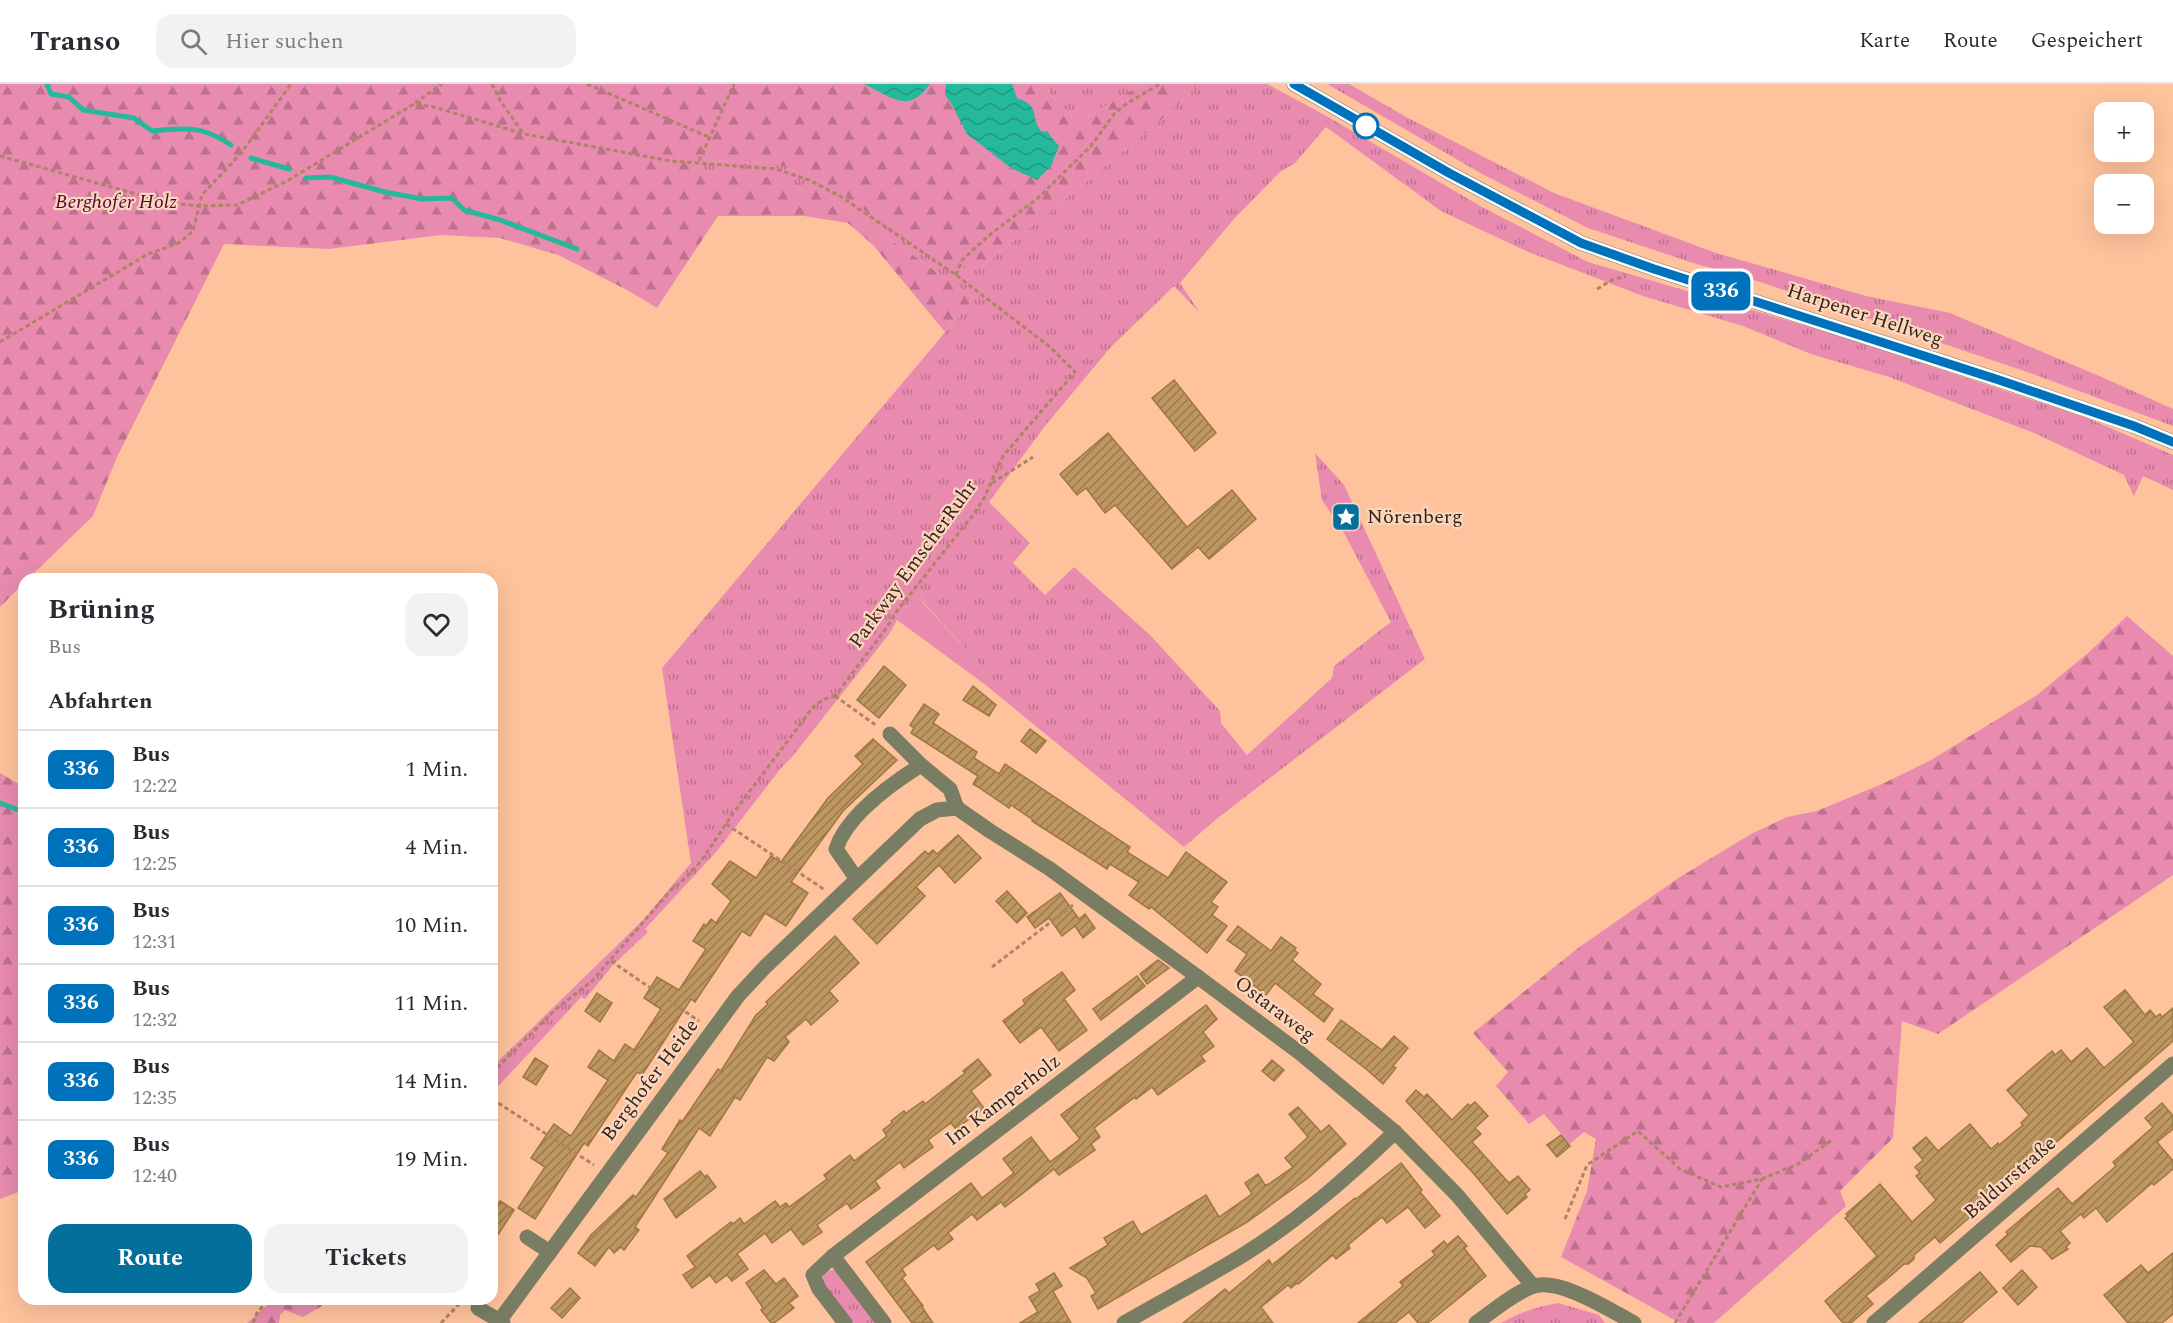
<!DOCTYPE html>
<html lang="de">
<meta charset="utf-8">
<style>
body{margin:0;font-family:Spectral,serif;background:#f2f2f3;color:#2b2b33;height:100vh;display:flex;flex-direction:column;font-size:22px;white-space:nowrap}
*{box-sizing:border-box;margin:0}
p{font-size:20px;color:#7c7c81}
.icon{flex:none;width:33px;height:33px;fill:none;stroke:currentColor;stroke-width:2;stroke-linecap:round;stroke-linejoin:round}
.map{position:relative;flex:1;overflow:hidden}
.panel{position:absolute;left:18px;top:489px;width:480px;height:732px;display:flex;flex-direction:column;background:#fff;border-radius:18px;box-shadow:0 6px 24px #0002}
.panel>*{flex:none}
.badge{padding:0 12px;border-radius:9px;font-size:21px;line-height:39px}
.tools{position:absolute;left:2094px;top:18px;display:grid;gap:12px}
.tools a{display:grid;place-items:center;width:60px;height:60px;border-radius:12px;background:#fff;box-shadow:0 6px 24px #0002;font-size:30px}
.map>.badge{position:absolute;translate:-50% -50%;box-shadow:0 0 0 3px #fff}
h2{padding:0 30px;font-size:22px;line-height:54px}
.round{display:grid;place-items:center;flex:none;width:63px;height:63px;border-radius:18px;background:#f2f2f3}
.headline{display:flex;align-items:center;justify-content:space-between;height:102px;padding:0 30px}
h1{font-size:28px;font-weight:700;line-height:45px}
.button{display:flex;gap:12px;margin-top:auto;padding:12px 30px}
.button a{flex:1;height:69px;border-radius:18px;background:#056f9c;color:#fff;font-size:24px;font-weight:700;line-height:69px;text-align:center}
.button a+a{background:#f2f2f3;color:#2b2b33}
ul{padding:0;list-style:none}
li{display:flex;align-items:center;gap:18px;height:78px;padding:0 30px;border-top:2px solid #e1e1e2}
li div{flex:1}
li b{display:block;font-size:22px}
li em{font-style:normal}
li .badge{min-width:66px;font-weight:700;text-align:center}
header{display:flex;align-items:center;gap:36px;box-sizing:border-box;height:84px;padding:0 30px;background:#fff;border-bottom:2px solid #e1e1e2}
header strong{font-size:28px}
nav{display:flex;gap:33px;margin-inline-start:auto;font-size:21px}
.search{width:420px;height:54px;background:#f2f2f3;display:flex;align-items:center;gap:15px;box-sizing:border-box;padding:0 21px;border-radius:18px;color:#7c7c81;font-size:22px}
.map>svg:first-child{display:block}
</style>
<header>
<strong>Transo</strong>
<div class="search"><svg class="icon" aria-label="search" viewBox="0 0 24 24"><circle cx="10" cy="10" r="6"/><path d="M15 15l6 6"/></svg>Hier suchen</div>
<nav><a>Karte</a><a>Route</a><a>Gespeichert</a></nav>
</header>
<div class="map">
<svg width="2173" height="1239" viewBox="0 0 2173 1239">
<defs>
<pattern id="grass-tufts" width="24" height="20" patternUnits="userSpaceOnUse" patternTransform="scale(1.5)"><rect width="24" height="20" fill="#e88baf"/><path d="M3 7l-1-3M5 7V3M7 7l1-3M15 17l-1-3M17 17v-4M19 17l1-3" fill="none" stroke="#bd718d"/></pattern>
<pattern id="forest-firs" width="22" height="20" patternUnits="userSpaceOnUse" patternTransform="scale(1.5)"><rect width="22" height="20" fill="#e88baf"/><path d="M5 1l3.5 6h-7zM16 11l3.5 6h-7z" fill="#bd718d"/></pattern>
<pattern id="water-waves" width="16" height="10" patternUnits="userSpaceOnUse" patternTransform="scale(1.5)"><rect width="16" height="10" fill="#25b99c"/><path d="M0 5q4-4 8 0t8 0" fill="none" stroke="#21967e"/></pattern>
<pattern id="building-hatch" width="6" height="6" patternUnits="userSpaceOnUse" patternTransform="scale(1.5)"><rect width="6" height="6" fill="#be9760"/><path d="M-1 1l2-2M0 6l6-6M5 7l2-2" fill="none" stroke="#9b7b4e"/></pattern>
</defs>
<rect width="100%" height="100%" fill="#fec39c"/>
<!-- grass -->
<g fill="url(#grass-tufts)">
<path d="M1045 0H1142L1078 39 1050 10Z"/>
<path d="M1199 0H1267L1330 34 1482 123 1588 178 1830 249 2087 334 2173 371V406L2143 392 2134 412 2124 391 2034 349 1889 293 1811 270 1743 242 1643 212 1526 167 1441 127 1326 43 1294 80 1281 87 1234 135 1180 199 1200 229 1174 202 1110 264 1045 342 989 418 1030 459 1013 479 1045 511 1074 483 1150 551 1220 627 1221 639 1247 671 1332 594 1334 582 1391 538 1344 449 1322 416 1315 369 1344 401 1425 575 1219 733 1184 763 983 599 982 583 922 517 921 505 897 536 890 549 792 673 781 684 717 767 645 845 648 848 614 880 585 915 581 913 570 925 492 1009V983L644 835 691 779 662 584 974 214 821 107 715 88H697L699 77 774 79 825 99 978 186 1159 38Z"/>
<path d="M1327 0H1349L1408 34 1554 109 1716 169 1866 212 1950 229 2104 294 2173 325V342L2033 290 1760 198 1693 179 1588 144 1482 90Z"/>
<path d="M831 1186H838L877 1239H850L822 1197 824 1190Z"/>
<path d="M1558 1219 1599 1231 1605 1239H1501C1519 1228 1537 1223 1558 1219Z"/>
</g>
<!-- forest -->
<g fill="url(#forest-firs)">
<path d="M0 0H1045L1050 10 1078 39 1142 0H1199L1159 38 978 186 943 180 825 99 774 79 699 77 698 88C740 88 782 92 821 107L974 214 945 248 873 161 848 139 804 132H718L657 224 627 206 558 171 500 154 441 151 329 165 224 160 117 373 93 432 28 495H24V499L0 523Z"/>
<path d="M2127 532 2173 572V791L1938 950 1902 937 1893 1054 1840 1107 1846 1122 1714 1239H1680L1561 1173 1587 1107 1596 1055 1584 1048 1570 1060 1544 1030 1529 1040 1496 1002 1508 988 1473 949 1578 864 1680 793 1751 750 1787 733 1817 727 1882 700 1931 676 2037 611 2088 569Z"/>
<path d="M0 689 24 703V1106L0 1115Z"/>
<path d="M274 1215H320L322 1222 303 1233 285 1226 280 1231 279 1239H247Z"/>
</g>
<!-- green -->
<path fill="#e88baf" d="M921 505 922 518 982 583 983 599 897 536Z"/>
<!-- water -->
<g fill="url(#water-waves)">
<path d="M864 0H930C908 31 892 13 864 0Z"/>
<path d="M946 0H1012L1017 14C1042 23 1029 31 1041 47L1047 48 1059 62 1051 82 1037 96 1011 84 967 50 951 19 945 11Z"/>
</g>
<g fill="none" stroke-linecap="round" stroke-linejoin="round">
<!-- stream -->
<g stroke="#25b99c" stroke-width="5">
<path d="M47 0 51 10 69 13 83 26 134 34 152 47C185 44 202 41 231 61"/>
<path d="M251 74 289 85"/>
<path d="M306 94 330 93 385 108 422 115 452 114 464 126 500 136 577 165"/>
<path d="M0 719 24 728"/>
</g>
</g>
<!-- building -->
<g fill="url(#building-hatch)" stroke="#9c7740" stroke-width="1.5">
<path d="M1174 296 1216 349 1195 367 1152 314Z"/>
<path d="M1108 349 1187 443 1232 406 1256 435 1209 475 1198 463 1172 485 1115 421 1105 429 1086 404 1077 411 1060 390Z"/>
<path d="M884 582 906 601 879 634 857 616Z"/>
<path d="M973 602 996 621 989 632 963 616Z"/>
<path d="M924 620 939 630 933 639 977 668 974 674 999 690 1005 680 1130 763 1127 768 1168 794 1186 768 1227 798 1211 818 1218 823 1212 831 1227 842 1207 869 1151 823 1149 825 1129 811 1139 798 1110 780 1107 785 1032 737 1033 736 1011 721 1009 724 978 703 973 700 978 692 911 649 914 644 910 641Z"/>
<path d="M1030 645 1046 657 1036 669 1021 657Z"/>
<path d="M873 655 897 676 843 727 791 798 808 809 786 842 765 829 750 852 742 847 695 918 691 915 642 991 637 988 588 1062 584 1059 535 1135 518 1124 545 1083 531 1074 552 1043 554 1040 571 1052 608 996 588 983 599 966 614 977 625 960 634 966 661 925 644 914 657 893 679 906 706 865 693 857 704 840 706 842 711 835 716 839 731 817 712 800 730 777 756 794 771 772 781 778 828 714 863 680 855 672Z"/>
<path d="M958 751 981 774 955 799 939 781 916 803 925 812 877 860 853 835 925 767 928 770 933 766 937 770Z"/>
<path d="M1007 807 1027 829 1017 839 996 817Z"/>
<path d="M1060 809 1079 835 1085 830 1095 844 1083 854 1075 842 1062 852 1049 834 1035 844 1027 833Z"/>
<path d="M1238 842 1271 867 1281 853 1296 864 1294 866 1298 869 1292 876 1321 900 1313 910 1333 925 1324 938 1275 899 1266 911 1235 887 1247 870 1227 856Z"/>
<path d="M835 852 859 879 829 907 838 917 811 941 806 935 785 953 789 958 774 977 767 973 740 1016 735 1013 710 1052 699 1044 635 1143 639 1146 624 1166 621 1163 614 1169 609 1163 595 1182 578 1169 591 1151 633 1111 636 1113 668 1069 662 1065 680 1036 682 1038 718 985 721 987 756 931 768 920 766 918Z"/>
<path d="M1158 876 1169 884 1147 900 1140 890Z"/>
<path d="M1062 888 1075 906 1064 915 1087 946 1059 967 1041 943 1020 959 1003 937 1025 920 1023 916Z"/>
<path d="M1137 892 1145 902 1101 936 1093 925Z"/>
<path d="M2125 906 2145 931 2150 926 2156 933 2160 930 2162 933 2173 924V957L1940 1159 1935 1153 1914 1171V1175L1908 1180H1904L1887 1195 1866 1212 1873 1220 1851 1239H1843L1825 1217 1877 1172 1845 1134 1848 1132 1846 1130 1880 1100 1912 1138 1936 1116 1916 1092 1920 1089 1915 1083 1923 1076 1913 1064 1926 1053 1938 1067 1970 1040 1991 1065 1998 1059 1999 1061 2023 1041 2021 1039 2029 1031 2007 1006 2052 967 2055 971 2061 966 2071 978 2087 964 2104 984 2134 958 2104 923Z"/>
<path d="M597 909 612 919 600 938 585 927Z"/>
<path d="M1206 921 1217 935 1203 948 1214 962 1201 972 1205 977 1158 1011 1152 1003 1136 1015 1135 1013 1094 1044 1100 1053 1091 1060 1095 1066 1059 1091 1054 1085 1005 1123 1001 1118 977 1136 972 1130 948 1149 953 1155 938 1166 934 1161 902 1185 906 1191 902 1194 923 1222 922 1223 933 1239H912L866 1178 971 1099 982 1114 1014 1089 1003 1075 1031 1053 1050 1078 1080 1055 1061 1031Z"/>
<path d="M1341 936 1382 966 1394 952 1408 964 1393 982 1396 984 1383 1000 1366 985 1327 955Z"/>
<path d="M535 974 548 982 536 1001 523 993Z"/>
<path d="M978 975 991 991 971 1007 984 1024 956 1045 951 1039 928 1056 933 1063 904 1084 900 1078 875 1097 880 1104 851 1125 847 1119 833 1129 817 1141 822 1148 803 1161 791 1145 772 1159 765 1149 737 1170 748 1185 732 1197 727 1191 716 1199 710 1191 692 1204 683 1191 695 1183 687 1172 731 1138 733 1140 740 1134 744 1140 775 1117 780 1123 786 1119 789 1123 827 1095 824 1091 850 1071 854 1077 887 1052 883 1046 892 1039 891 1037 904 1027 906 1029 923 1017 925 1020 965 989 963 987Z"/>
<path d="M1272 976 1284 986 1274 997 1262 987Z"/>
<path d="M1416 1006 1424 1013 1427 1010 1452 1036 1468 1020 1470 1022 1475 1018 1488 1032 1475 1044 1481 1050 1472 1058 1509 1099 1518 1092 1530 1106 1525 1110 1527 1113 1507 1130 1474 1090 1406 1017Z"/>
<path d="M2162 1019 2173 1032V1045L2157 1058 2173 1077V1085L2154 1101 2152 1099 2107 1138 2096 1124 2084 1134 2081 1130 2060 1147 2070 1159 2066 1163 2068 1165 2052 1175 2041 1163 2030 1162 2011 1178 1996 1161 2008 1150 2006 1148 2058 1104 2072 1120 2116 1082 2113 1078 2153 1043 2145 1034Z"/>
<path d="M1298 1023 1321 1048 1329 1041 1346 1060 1308 1094 1247 1138 1098 1225 1091 1212 1096 1209 1087 1194 1070 1184 1108 1161 1104 1154 1133 1137 1141 1151 1206 1111 1219 1133 1252 1110 1245 1099 1258 1090 1265 1101 1269 1100 1293 1083 1285 1074 1308 1053 1289 1030Z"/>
<path d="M1561 1051 1570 1062 1557 1073 1547 1061Z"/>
<path d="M1401 1079 1422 1106 1420 1108 1440 1132 1425 1144 1408 1123 1387 1139 1382 1133 1348 1161 1350 1164 1336 1175 1333 1171 1298 1200 1297 1199 1291 1204 1288 1201 1261 1223 1273 1239H1183L1225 1205 1229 1209 1269 1176 1272 1181 1355 1114 1356 1115Z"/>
<path d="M700 1087 705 1093 707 1091 716 1103 676 1134 664 1115Z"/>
<path d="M500 1117 514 1126 492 1160V1129Z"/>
<path d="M1458 1152 1467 1162 1464 1164 1486 1192 1428 1239H1418L1409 1228 1395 1239H1358L1403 1202 1400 1198 1435 1171 1432 1167 1444 1157 1447 1161Z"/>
<path d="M2173 1169V1230L2162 1239H2128L2104 1211 2141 1181 2148 1189Z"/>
<path d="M764 1186 776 1200 784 1194 798 1212 789 1219 794 1224 774 1239H771L761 1226 763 1224 746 1199Z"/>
<path d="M2022 1186 2037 1203 2018 1221 2003 1204Z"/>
<path d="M1980 1188 1997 1208 1961 1239H1919Z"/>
<path d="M1054 1189 1062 1202 1053 1207 1071 1239H1020L1038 1228 1029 1213 1040 1207 1036 1200Z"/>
<path d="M570 1204 580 1214 562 1234 551 1224Z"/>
</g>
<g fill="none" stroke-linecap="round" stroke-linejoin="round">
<!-- path -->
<g stroke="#af8365" stroke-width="3" stroke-dasharray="4.5 3" stroke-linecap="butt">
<path d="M492 0 501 18 523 49"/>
<path d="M587 0 709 53"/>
<path d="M415 19 442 0"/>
<path d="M0 72 165 118 199 122 237 121 287 97 414 20 434 23 524 50 671 77 776 85 809 96 840 112 956 191 1050 263 1075 288 1003 372 984 414 976 427 897 527 885 546 835 612"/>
<path d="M699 77 734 0"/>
<path d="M956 191 962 176 992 149 1038 114 1091 62 1114 30 1126 20 1160 0"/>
<path d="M1597 205 1612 196 1626 192"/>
<path d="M0 258 148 170 179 159 193 147 202 111 242 68 291 0"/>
<path d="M992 399 1033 373"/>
<path d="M835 612 877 642"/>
<path d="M726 740 825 806"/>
<path d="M611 877 699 937"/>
<path d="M992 883 1073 821"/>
<path d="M492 989 555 926 592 897 672 805C704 781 712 758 735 727 760 693 787 659 812 624L824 615 835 612"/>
<path d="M492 1015 594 1081"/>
<path d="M1565 1135 1587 1081 1638 1047 1680 1085 1721 1103 1762 1095 1798 1080 1832 1056"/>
<path d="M253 1239 257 1229 269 1215"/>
<path d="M441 1239 463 1216 461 1215"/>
<path d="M1675 1239 1762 1095"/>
</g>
<!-- minor -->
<g stroke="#797d63" stroke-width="15">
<path d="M1294 0 1449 89 1581 159 1654 185 1999 296 2134 342 2173 358"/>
<path d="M890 650 921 681 950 705 957 724"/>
<path d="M957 724 990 747 1050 785 1198 893 1300 969 1395 1048 1457 1111 1533 1202"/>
<path d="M856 794 836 765C847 731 891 700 921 681"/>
<path d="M527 1153 550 1168"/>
<path d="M833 1172 813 1191 819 1205 845 1239"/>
<path d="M478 1224 503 1239"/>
<path d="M500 1236 738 912 765 883 920 735 937 726 957 724"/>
<path d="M884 1239 833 1172 1198 893"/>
<path d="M1124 1239C1164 1216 1204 1195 1243 1171 1299 1136 1348 1093 1395 1048"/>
<path d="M1476 1239C1493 1227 1511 1211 1531 1203 1557 1192 1610 1226 1634 1239"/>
<path d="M1874 1239 2173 980"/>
</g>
</g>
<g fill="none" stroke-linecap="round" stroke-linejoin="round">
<!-- line casing -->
<g stroke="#fff" stroke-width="14">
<path id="line" d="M1294 0 1449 89 1581 159 1654 185 1999 296 2134 342 2173 358"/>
</g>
<!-- line -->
<use href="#line" stroke="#0072bc" stroke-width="9"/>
</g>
<!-- icons -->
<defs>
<g id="sight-square" transform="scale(1.5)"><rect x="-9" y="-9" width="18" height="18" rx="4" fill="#056f9c" stroke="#fad6bf"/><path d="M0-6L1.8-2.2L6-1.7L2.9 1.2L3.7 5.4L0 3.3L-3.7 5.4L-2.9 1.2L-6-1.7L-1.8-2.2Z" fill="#fff"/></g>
</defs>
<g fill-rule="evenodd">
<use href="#sight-square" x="1346" y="433"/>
</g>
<!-- markers -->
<circle fill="#fff" stroke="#0072bc" stroke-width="3" cx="1366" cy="42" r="12"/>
<g text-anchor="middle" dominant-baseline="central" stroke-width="4.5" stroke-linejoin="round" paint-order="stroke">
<!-- park labels -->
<g font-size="20" font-style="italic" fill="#53072f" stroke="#fad6bf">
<text x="116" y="118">Berghofer Holz</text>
</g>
<!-- street labels -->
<g font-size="20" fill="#392314" stroke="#fad6bf">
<text transform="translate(1865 231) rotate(18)">Harpener Hellweg</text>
<text transform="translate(913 480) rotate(-54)">Parkway EmscherRuhr</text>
<text transform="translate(1275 925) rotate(37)">Ostaraweg</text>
<text transform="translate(650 996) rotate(-53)">Berghofer Heide</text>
<text transform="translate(1003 1016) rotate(-37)">Im Kamperholz</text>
<text transform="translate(2010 1094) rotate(-41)">Baldurstraße</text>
</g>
<!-- poi labels -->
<g font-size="20" fill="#392314" stroke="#fad6bf" text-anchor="start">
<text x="1367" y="433">Nörenberg</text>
</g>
</g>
</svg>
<div class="tools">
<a>+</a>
<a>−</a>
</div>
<b class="badge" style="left:1721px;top:207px;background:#0072bc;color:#fff">336</b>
<section class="panel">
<div class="headline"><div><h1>Brüning</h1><p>Bus</p></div><a class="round"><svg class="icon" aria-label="heart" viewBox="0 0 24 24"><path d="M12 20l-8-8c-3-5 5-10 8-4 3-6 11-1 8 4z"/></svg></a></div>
<h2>Abfahrten</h2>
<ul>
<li><span class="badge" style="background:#0072bc;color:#fff">336</span><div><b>Bus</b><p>12:22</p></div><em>1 Min.</em></li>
<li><span class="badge" style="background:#0072bc;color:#fff">336</span><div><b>Bus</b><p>12:25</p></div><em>4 Min.</em></li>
<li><span class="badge" style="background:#0072bc;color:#fff">336</span><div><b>Bus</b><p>12:31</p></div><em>10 Min.</em></li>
<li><span class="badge" style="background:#0072bc;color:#fff">336</span><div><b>Bus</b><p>12:32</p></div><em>11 Min.</em></li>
<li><span class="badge" style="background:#0072bc;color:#fff">336</span><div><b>Bus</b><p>12:35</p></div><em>14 Min.</em></li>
<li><span class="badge" style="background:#0072bc;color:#fff">336</span><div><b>Bus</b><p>12:40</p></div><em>19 Min.</em></li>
</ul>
<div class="button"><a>Route</a><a>Tickets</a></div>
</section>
</div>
